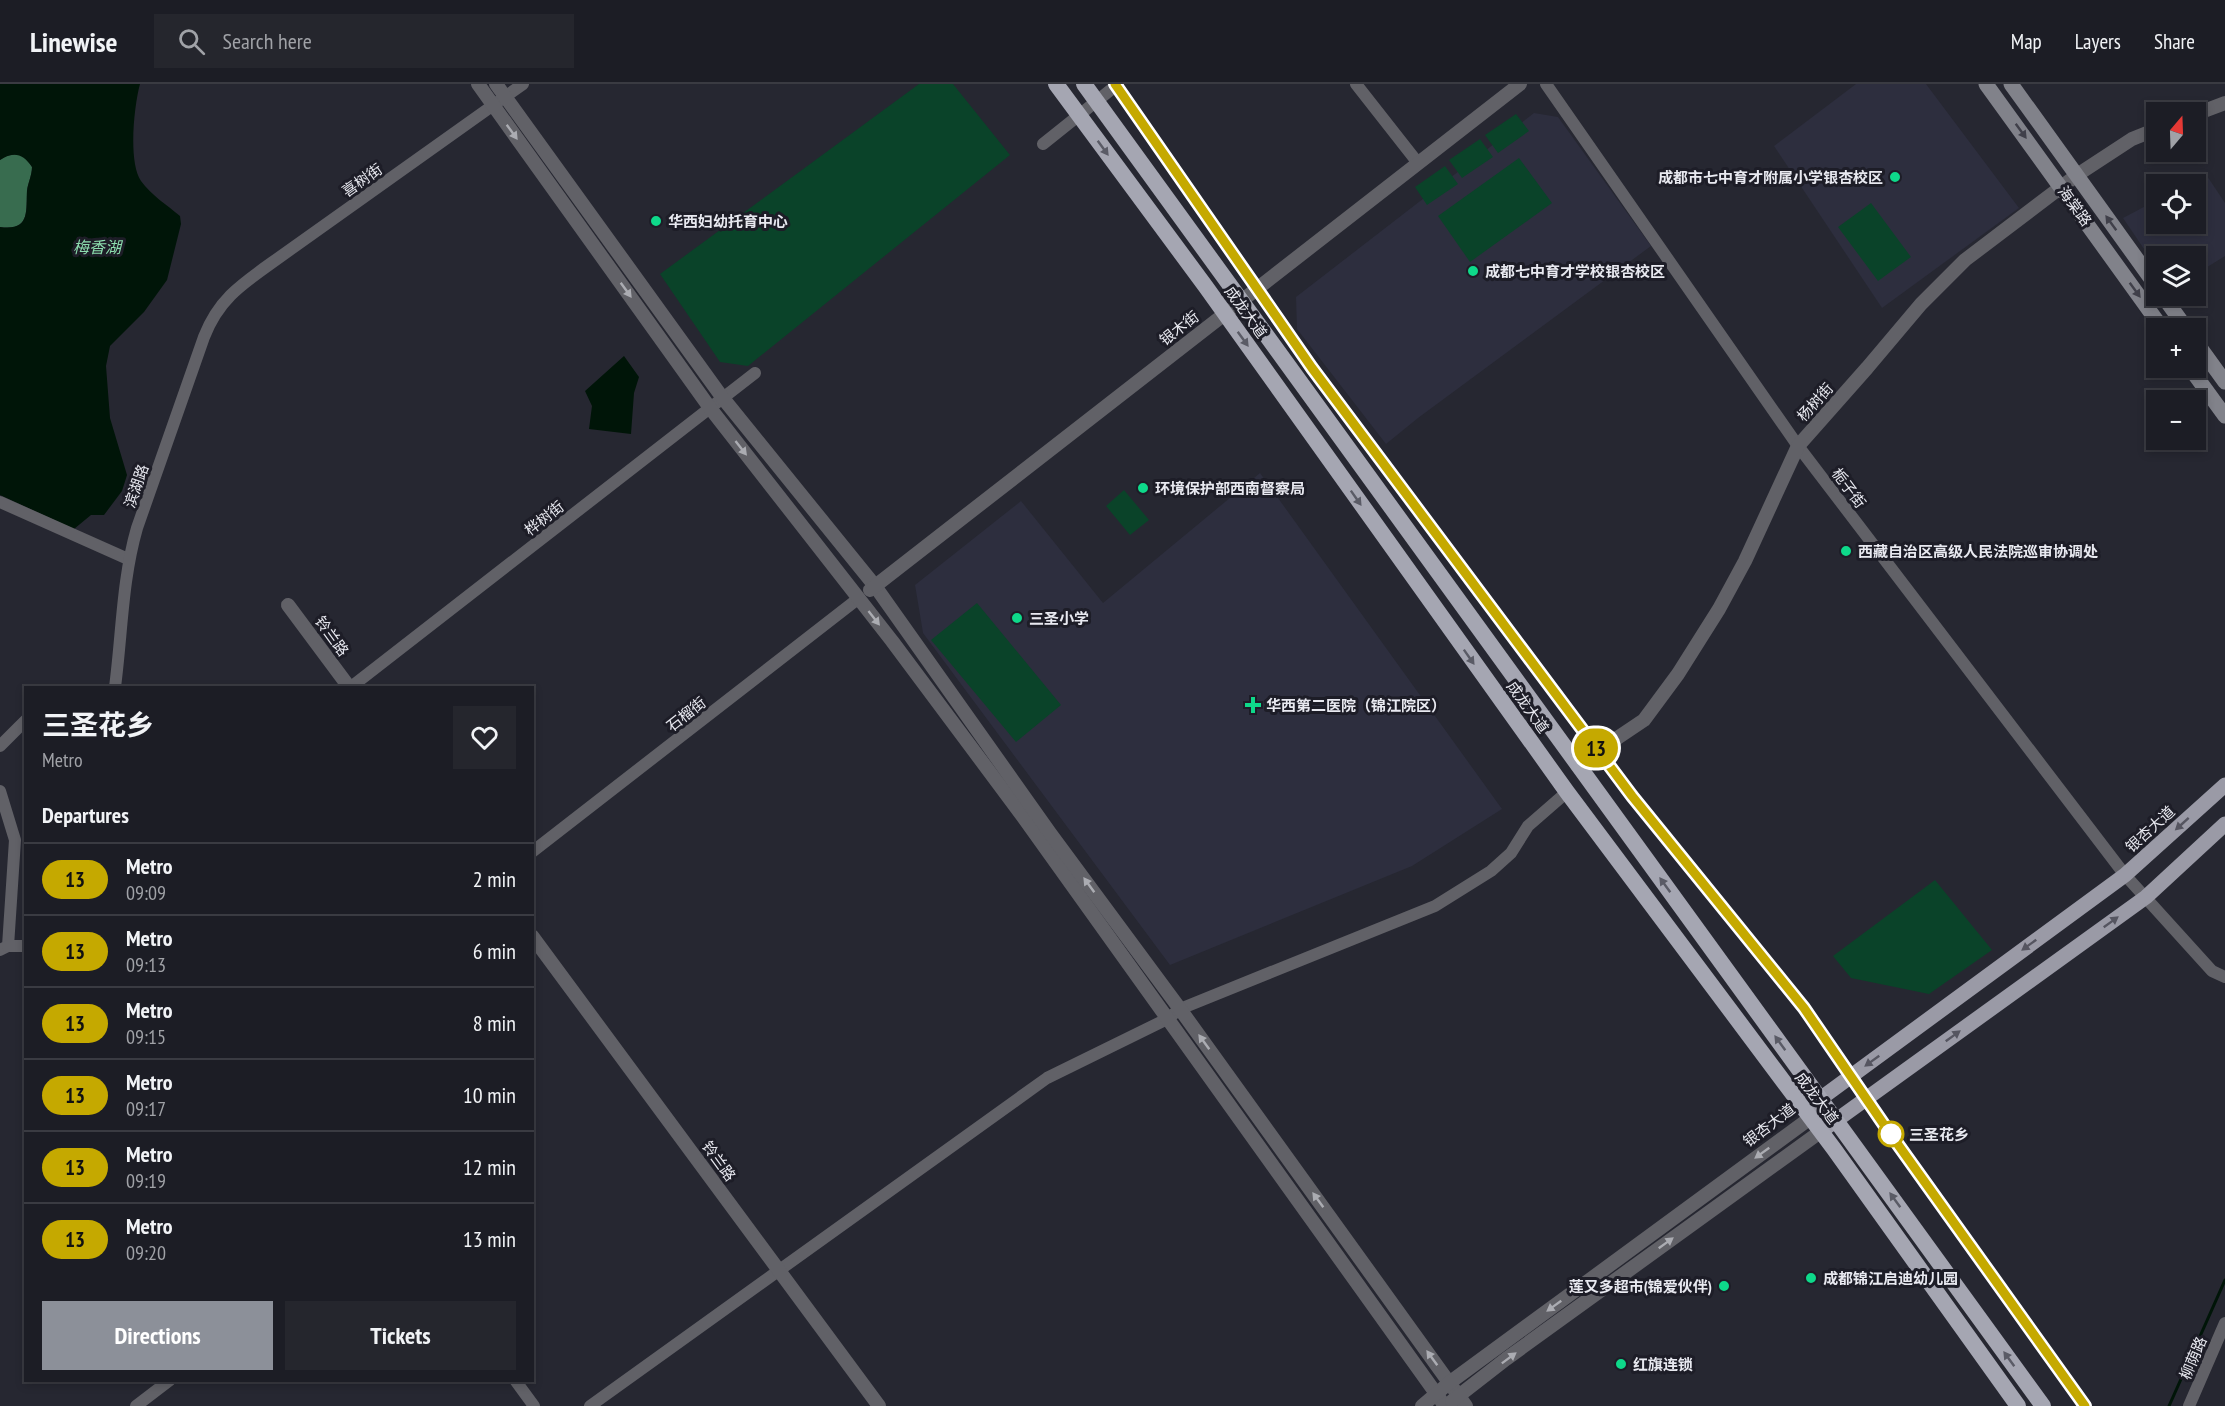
<!DOCTYPE html>
<meta charset="utf-8">
<style>
body{margin:0;font-family:"PT Sans Narrow","Noto Sans SC",sans-serif;background:#25262d;color:#f1f3f6;height:100vh;display:flex;flex-direction:column;font-size:22px;white-space:nowrap}
*{box-sizing:border-box;margin:0}
p{font-size:20px;color:#a0a2a7}
.icon{flex:none;width:33px;height:33px;fill:none;stroke:currentColor;stroke-width:2;stroke-linecap:round;stroke-linejoin:round}
.map{position:relative;flex:1;overflow:hidden}
.panel{position:absolute;left:24px;top:602px;width:510px;height:696px;display:flex;flex-direction:column;background:#1c1d25;border-radius:0px;box-shadow:0 3px 9px #0003,0 0 0 2px #3a3b42}
.panel>*{flex:none}
.badge{padding:0 12px;border-radius:20px;font-size:21px;line-height:39px}
.needle{width:39px;rotate:19deg}
.tools{position:absolute;left:2146px;top:18px;display:grid;gap:12px}
.tools a{display:grid;place-items:center;width:60px;height:60px;border-radius:0px;background:#1c1d25;box-shadow:0 3px 9px #0003,0 0 0 2px #3a3b42;font-size:30px}
.map>.badge{position:absolute;translate:-50% -50%;box-shadow:0 0 0 3px #fff}
h2{padding:0 18px;font-size:22px;line-height:54px}
.round{display:grid;place-items:center;flex:none;width:63px;height:63px;border-radius:0px;background:#25262d}
.head{display:flex;align-items:center;justify-content:space-between;height:102px;padding:0 18px}
h1{font-size:28px;font-weight:700;line-height:45px}
.cta{display:flex;gap:12px;margin-top:auto;padding:12px 18px}
.cta a{flex:1;height:69px;border-radius:0px;background:#8c9099;color:#fff;font-size:24px;font-weight:700;line-height:69px;text-align:center}
.cta a+a{background:#25262d;color:#f1f3f6}
ul{padding:0;list-style:none}
li{display:flex;align-items:center;gap:18px;height:72px;padding:0 18px;border-top:2px solid #3a3b42}
li div{flex:1}
li b{display:block;font-size:22px}
li em{font-style:normal}
li .badge{min-width:66px;font-weight:700;text-align:center}
header{display:flex;align-items:center;gap:36px;box-sizing:border-box;height:84px;padding:0 30px;background:#1c1d25;border-bottom:2px solid #3a3b42}
header strong{font-size:28px}
nav{display:flex;gap:33px;margin-inline-start:auto;font-size:21px}
.search{width:420px;height:54px;background:#25262d;display:flex;align-items:center;gap:15px;box-sizing:border-box;padding:0 21px;border-radius:0px;color:#a0a2a7;font-size:22px}
.map>svg:first-child{display:block}
</style>
<header>
<strong>Linewise</strong>
<div class="search"><svg class="icon" aria-label="search" viewBox="0 0 24 24"><circle cx="10" cy="10" r="6"/><path d="M15 15l6 6"/></svg>Search here</div>
<nav><a>Map</a><a>Layers</a><a>Share</a></nav>
</header>
<div class="map">
<svg width="2225" height="1322" viewBox="0 0 2225 1322">
<rect width="100%" height="100%" fill="#262731"/>
<!-- built -->
<g fill="#2d2e3e">
<path d="M1856 0H1926L2019 124 1882 224 1774 62Z"/>
<path d="M1534 29 1558 33 1651 162 1418 334 1386 360 1297 245 1296 213Z"/>
<path d="M2205 89 2225 119V172L2196 190V172H2157V184L2123 134 2157 116V140H2196V100H2185Z"/>
<path d="M1260 389 1502 725 1412 782 1170 881 923 549 915 501 1021 417 1103 519Z"/>
</g>
<!-- green -->
<g fill="#0a4329">
<path d="M919 0H953L1010 71 748 282 720 278 660 190Z"/>
<path d="M1516 30 1529 47 1498 69 1485 51Z"/>
<path d="M1480 55 1493 73 1462 94 1449 76Z"/>
<path d="M1519 74 1552 119 1470 178 1438 132Z"/>
<path d="M1445 82 1458 100 1427 121 1415 103Z"/>
<path d="M1871 119 1911 173 1878 197 1838 143Z"/>
<path d="M1124 406 1149 436 1130 451 1106 422Z"/>
<path d="M977 519 1061 621 1016 658 931 556Z"/>
<path d="M1935 796 1992 866 1929 910 1851 894 1833 872Z"/>
</g>
<!-- forest -->
<path fill="#386c4f" d="M18 70 25 73 32 83C32 91 28 99 27 106 26 128 30 147 0 143V76L6 72Z"/>
<!-- water -->
<g fill="#001508">
<path d="M0 0H140C134 22 128 78 141 97 151 111 167 121 180 132L181 140 167 196 144 228 110 262 106 282 110 334 127 391 122 407 104 431H91L74 445 0 411V143C30 147 26 128 27 107 28 99 32 91 32 83 23 70 14 67 0 76Z"/>
<path d="M624 272 639 293 634 309 631 350 589 345 592 322 585 307Z"/>
</g>
<g fill="none" stroke-linecap="round" stroke-linejoin="round">
<!-- stream -->
<path stroke="#001508" stroke-width="3" d="M2169 1322 2225 1196"/>
<!-- minor -->
<g stroke="#616167" stroke-width="12">
<path d="M1356 0 1418 79"/>
<path d="M1546 0 1798 362 2125 791 2212 887 2225 893"/>
<path d="M1043 60 1118 0"/>
<path d="M0 418 128 475"/>
<path d="M115 603C122 550 122 496 137 444L204 253C218 217 239 202 270 180L523 0"/>
<path d="M351 603 755 289"/>
<path d="M0 662 26 636"/>
<path d="M0 707 15 756 8 862 0 866"/>
<path d="M532 768 859 514"/>
<path d="M8 862H26"/>
<path d="M515 1296 534 1322"/>
<path d="M136 1322 170 1296"/>
<path d="M590 1322 1047 994 1167 935 1180 925 1435 822 1491 787 1511 769 1528 742 1567 708"/>
<path d="M2189 1322 2225 1239"/>
</g>
<!-- tertiary -->
<g stroke="#616167" stroke-width="14">
<path d="M478 0 710 324 892 557 1021 730 1445 1322"/>
<path d="M496 0 722 313 875 502 1050 749 1180 925 1466 1322"/>
<path d="M2196 30 2225 19"/>
<path d="M870 506 1520 0"/>
<path d="M288 521 349 603"/>
<path d="M1577 681 1644 636 1678 590 1719 525 1745 477 1798 362 1867 284 1921 220 1965 176 2077 91 2132 55 2157 45"/>
<path d="M532 852 879 1322"/>
<path d="M1452 1317 1506 1275 1820 1048"/>
<path d="M1422 1322 1449 1299 1809 1035"/>
</g>
<!-- secondary -->
<g stroke="#81828a" stroke-width="15">
<path d="M1986 0 2162 244"/>
<path d="M2011 0 2157 203"/>
<path d="M2163 212 2186 244"/>
<path d="M2196 258 2225 298"/>
<path d="M2190 284 2225 332"/>
</g>
<!-- primary -->
<g stroke="#9a9aa6" stroke-width="15">
<path d="M1814 1026 1820 1015 2125 791 2225 701"/>
<path d="M1827 1043 2146 813 2225 740"/>
</g>
<!-- trunk -->
<g stroke="#a5a6b2" stroke-width="16">
<path d="M1056 0 1206 203 1567 708 1834 1065 2018 1322"/>
<path d="M1084 0 2043 1322"/>
</g>
</g>
<!-- one-way arrows -->
<defs><path id="oneway-solid" d="M-6-.8H1V-3.2L6.5 0L1 3.2V.8H-6Z" transform="scale(1.5)"/></defs>
<g fill="#40404a">
<use href="#oneway-solid" transform="translate(2021 47) rotate(54)"/>
<use href="#oneway-solid" transform="translate(2111 139) rotate(-126)"/>
<use href="#oneway-solid" transform="translate(2135 206) rotate(54)"/>
</g>
<g fill="#abacb2">
<use href="#oneway-solid" transform="translate(512 48) rotate(54)"/>
<use href="#oneway-solid" transform="translate(626 206) rotate(54)"/>
<use href="#oneway-solid" transform="translate(741 364) rotate(52)"/>
<use href="#oneway-solid" transform="translate(874 534) rotate(52)"/>
<use href="#oneway-solid" transform="translate(1089 801) rotate(-126)"/>
<use href="#oneway-solid" transform="translate(1204 958) rotate(-126)"/>
<use href="#oneway-solid" transform="translate(1762 1069) rotate(144)"/>
<use href="#oneway-solid" transform="translate(1318 1116) rotate(-126)"/>
<use href="#oneway-solid" transform="translate(1666 1159) rotate(-36)"/>
<use href="#oneway-solid" transform="translate(1554 1222) rotate(144)"/>
<use href="#oneway-solid" transform="translate(1432 1274) rotate(-126)"/>
<use href="#oneway-solid" transform="translate(1509 1274) rotate(-37)"/>
</g>
<g fill="#5a5b66">
<use href="#oneway-solid" transform="translate(1103 64) rotate(54)"/>
<use href="#oneway-solid" transform="translate(1243 255) rotate(54)"/>
<use href="#oneway-solid" transform="translate(1356 414) rotate(55)"/>
<use href="#oneway-solid" transform="translate(1469 573) rotate(55)"/>
<use href="#oneway-solid" transform="translate(1665 801) rotate(-126)"/>
<use href="#oneway-solid" transform="translate(1780 959) rotate(-126)"/>
<use href="#oneway-solid" transform="translate(1895 1116) rotate(-126)"/>
<use href="#oneway-solid" transform="translate(2009 1275) rotate(-126)"/>
</g>
<g fill="#555560">
<use href="#oneway-solid" transform="translate(2182 740) rotate(138)"/>
<use href="#oneway-solid" transform="translate(2111 838) rotate(-36)"/>
<use href="#oneway-solid" transform="translate(2029 861) rotate(144)"/>
<use href="#oneway-solid" transform="translate(1953 952) rotate(-36)"/>
<use href="#oneway-solid" transform="translate(1872 977) rotate(144)"/>
</g>
<g fill="none" stroke-linecap="round" stroke-linejoin="round">
<!-- line casing -->
<g stroke="#fff" stroke-width="14">
<path id="line" d="M1115 0 1312 284 1632 712 1804 924 1889 1048 2085 1322"/>
</g>
<!-- line -->
<use href="#line" stroke="#c5a900" stroke-width="9"/>
</g>
<!-- markers -->
<g fill="#0ed98a" stroke="#1d1d27" stroke-width="2">
<circle cx="1895" cy="93" r="6"/>
<circle cx="656" cy="137" r="6"/>
<circle cx="1473" cy="187" r="6"/>
<circle cx="1143" cy="404" r="6"/>
<circle cx="1846" cy="467" r="6"/>
<circle cx="1017" cy="534" r="6"/>
<path d="M1250 612h6v6h6v6h-6v6h-6v-6h-6v-6h6z"/>
<circle cx="1811" cy="1194" r="6"/>
<circle cx="1724" cy="1202" r="6"/>
<circle cx="1621" cy="1280" r="6"/>
</g>
<circle fill="#fff" stroke="#c5a900" stroke-width="3" cx="1891" cy="1050" r="12"/>
<g text-anchor="middle" dominant-baseline="central" stroke-width="6" stroke-linejoin="round" paint-order="stroke">
<!-- poi labels -->
<g font-size="15" font-weight="bold" fill="#e8e9f0" stroke="#1d1d27" text-anchor="start">
<text x="1883" y="93" text-anchor="end">成都市七中育才附属小学银杏校区</text>
<text x="668" y="137">华西妇幼托育中心</text>
<text x="1485" y="187">成都七中育才学校银杏校区</text>
<text x="1155" y="404">环境保护部西南督察局</text>
<text x="1858" y="467">西藏自治区高级人民法院巡审协调处</text>
<text x="1029" y="534">三圣小学</text>
<text x="1266" y="621">华西第二医院（锦江院区）</text>
<text x="1823" y="1194">成都锦江启迪幼儿园</text>
<text x="1712" y="1202" text-anchor="end">莲又多超市(锦爱伙伴)</text>
<text x="1633" y="1280">红旗连锁</text>
</g>
<!-- street labels -->
<g font-size="15" fill="#e8e9f0" stroke="#1d1d27">
<text transform="translate(362 96) rotate(-35)">喜树街</text>
<text transform="translate(2075 122) rotate(54)">海棠路</text>
<text transform="translate(1246 228) rotate(54)">成龙大道</text>
<text transform="translate(1179 244) rotate(-38)">银木街</text>
<text transform="translate(1815 318) rotate(-48)">杨树街</text>
<text transform="translate(136 402) rotate(-71)">滨湖路</text>
<text transform="translate(1849 404) rotate(53)">栀子街</text>
<text transform="translate(544 434) rotate(-38)">桦树街</text>
<text transform="translate(332 552) rotate(54)">铃兰路</text>
<text transform="translate(1528 623) rotate(54)">成龙大道</text>
<text transform="translate(686 630) rotate(-38)">石榴街</text>
<text transform="translate(2150 745) rotate(-42)">银杏大道</text>
<text transform="translate(1817 1014) rotate(53)">成龙大道</text>
<text transform="translate(1769 1041) rotate(-37)">银杏大道</text>
<text transform="translate(719 1077) rotate(54)">铃兰路</text>
<text transform="translate(2193 1274) rotate(-67)">柳荫路</text>
</g>
<!-- stop labels -->
<g font-size="15" font-weight="bold" fill="#e8e9f0" stroke="#1d1d27" text-anchor="start">
<text x="1909" y="1050">三圣花乡</text>
</g>
<!-- water labels -->
<g font-size="16" font-style="italic" fill="#8cddae" stroke="#1d1d27">
<text x="97" y="163">梅香湖</text>
</g>
</g>
</svg>
<div class="tools">
<a><svg class="needle" viewBox="-14 -14 28 28"><path d="M0-13l5 13h-10z" fill="#e53935"/><path d="M0 13l5-13h-10z" fill="#a0a2a7"/></svg></a>
<a><svg class="icon" aria-label="locate" viewBox="0 0 24 24"><circle cx="12" cy="12" r="6"/><path d="M12 2v4M12 18v4M2 12h4M18 12h4"/></svg></a>
<a><svg class="icon" aria-label="layers" viewBox="0 0 24 24"><path d="M12 4l9 5-9 5-9-5zM3 14l9 5 9-5"/></svg></a>
<a>+</a>
<a>−</a>
</div>
<b class="badge" style="left:1596px;top:664px;background:#c5a900;color:#111">13</b>
<section class="panel">
<div class="head"><div><h1>三圣花乡</h1><p>Metro</p></div><a class="round"><svg class="icon" aria-label="heart" viewBox="0 0 24 24"><path d="M12 20l-8-8c-3-5 5-10 8-4 3-6 11-1 8 4z"/></svg></a></div>
<h2>Departures</h2>
<ul>
<li><span class="badge" style="background:#c5a900;color:#111">13</span><div><b>Metro</b><p>09:09</p></div><em>2 min</em></li>
<li><span class="badge" style="background:#c5a900;color:#111">13</span><div><b>Metro</b><p>09:13</p></div><em>6 min</em></li>
<li><span class="badge" style="background:#c5a900;color:#111">13</span><div><b>Metro</b><p>09:15</p></div><em>8 min</em></li>
<li><span class="badge" style="background:#c5a900;color:#111">13</span><div><b>Metro</b><p>09:17</p></div><em>10 min</em></li>
<li><span class="badge" style="background:#c5a900;color:#111">13</span><div><b>Metro</b><p>09:19</p></div><em>12 min</em></li>
<li><span class="badge" style="background:#c5a900;color:#111">13</span><div><b>Metro</b><p>09:20</p></div><em>13 min</em></li>
</ul>
<div class="cta"><a>Directions</a><a>Tickets</a></div>
</section>
</div>
